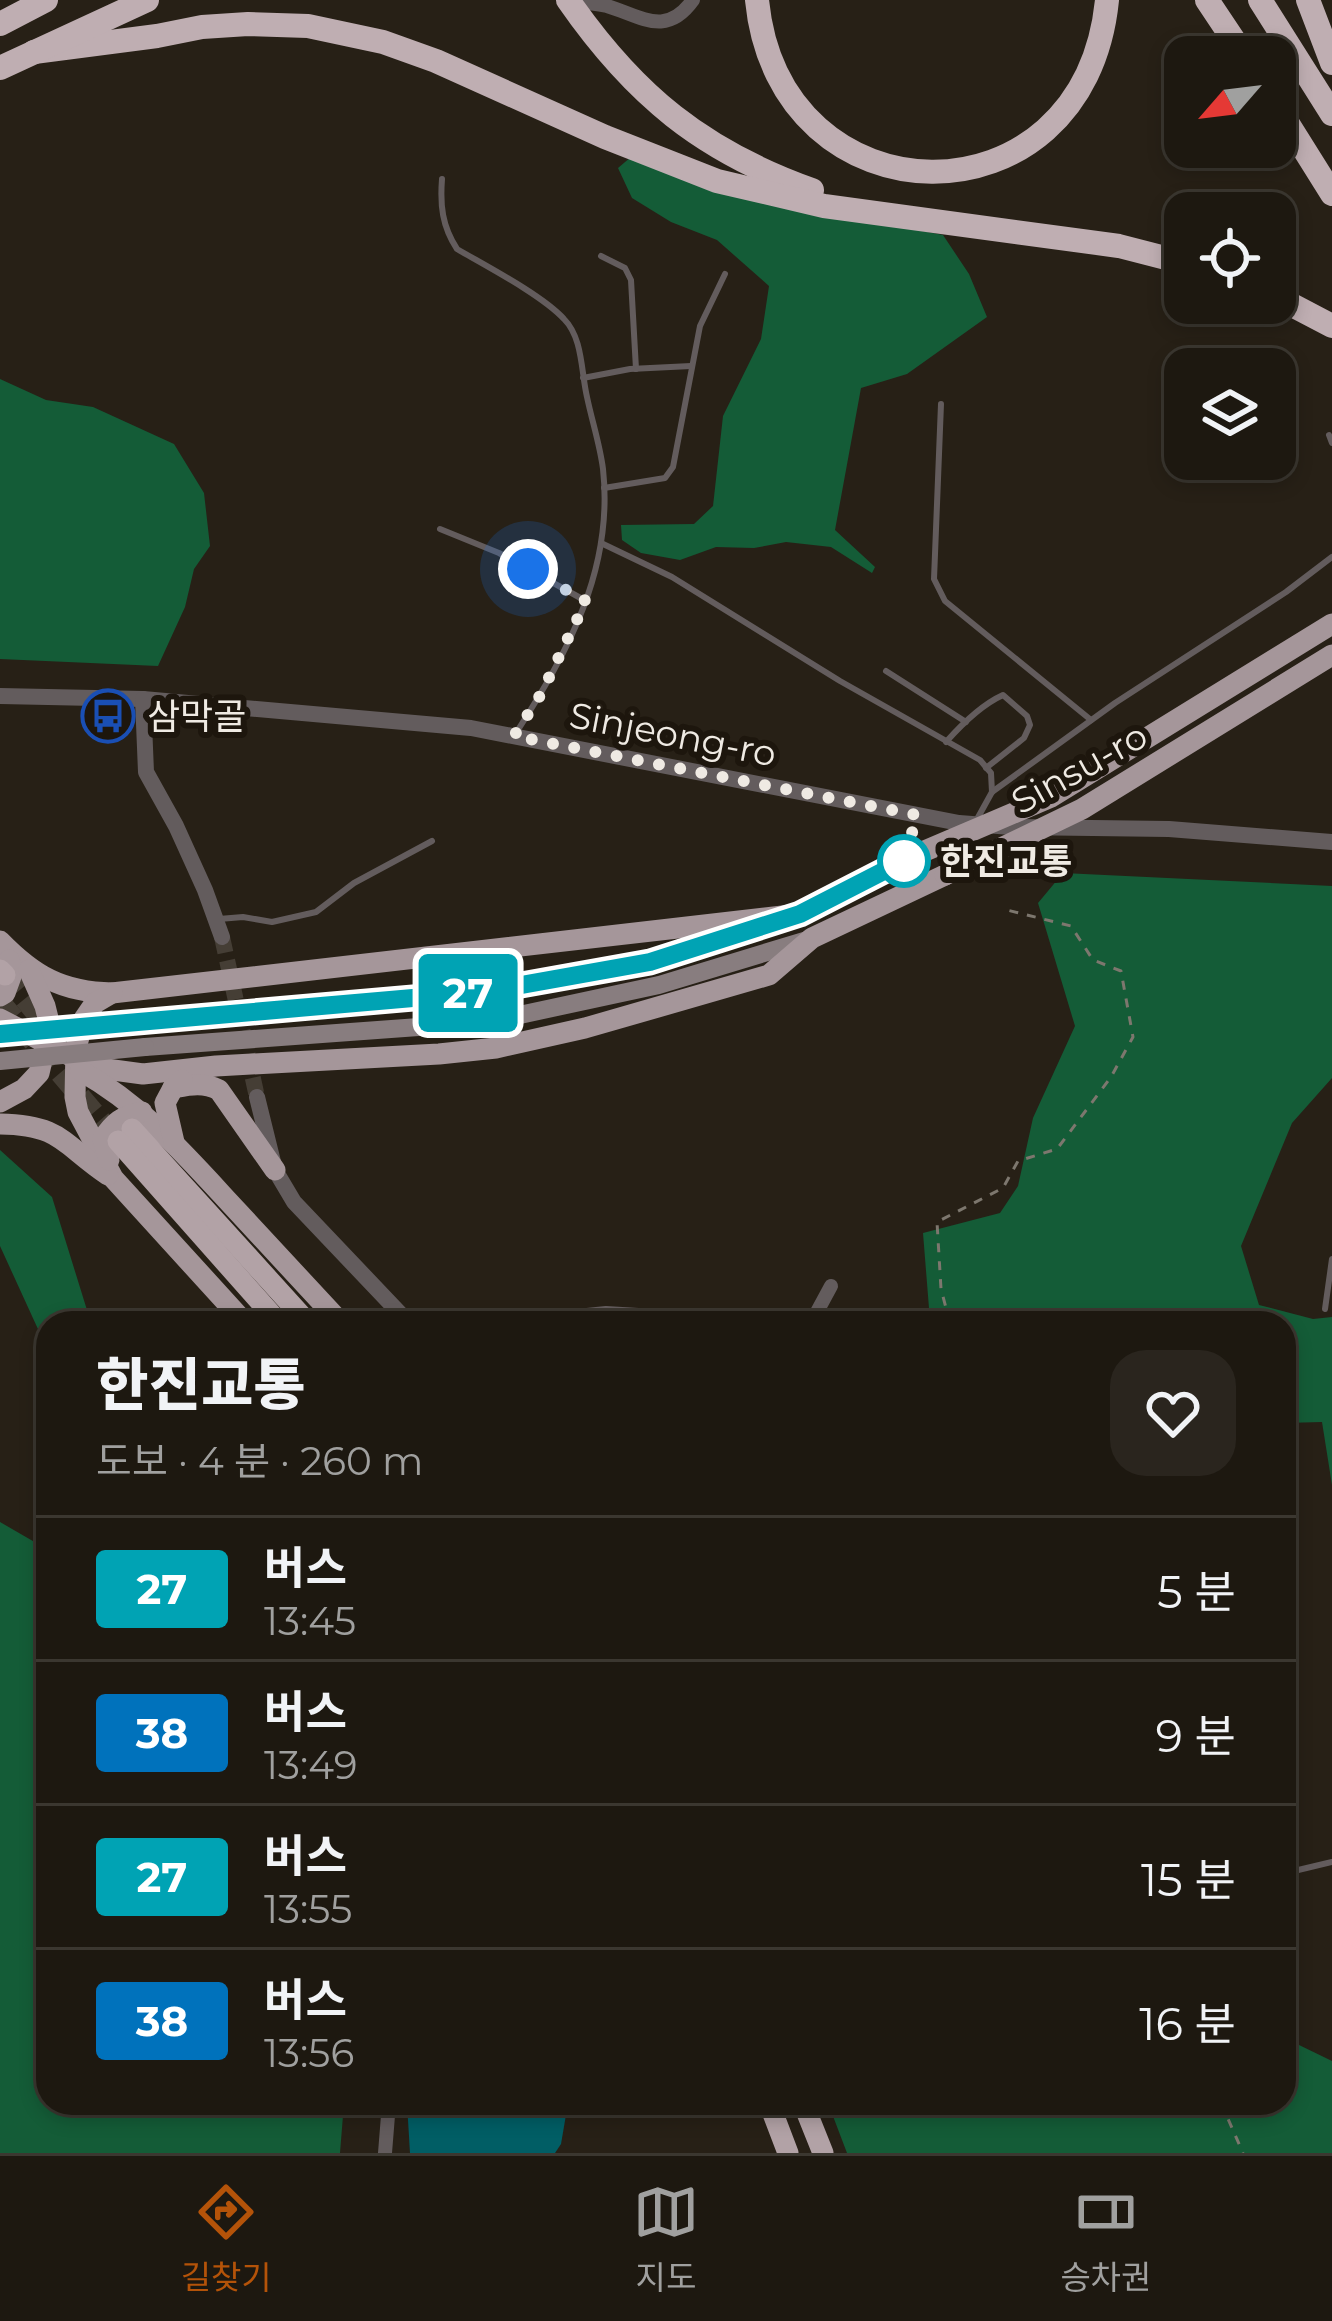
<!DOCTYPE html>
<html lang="ko">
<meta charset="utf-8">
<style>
body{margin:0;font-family:Montserrat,"Noto Sans KR",sans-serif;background:#2a251e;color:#f1f3f6;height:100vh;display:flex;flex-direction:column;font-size:45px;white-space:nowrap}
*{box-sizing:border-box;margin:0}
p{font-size:39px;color:#a0a09f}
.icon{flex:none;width:66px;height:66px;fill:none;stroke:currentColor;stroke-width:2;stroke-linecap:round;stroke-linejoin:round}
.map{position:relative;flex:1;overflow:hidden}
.side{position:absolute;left:36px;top:1311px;width:1260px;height:804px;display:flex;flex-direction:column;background:#1d1810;border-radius:36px;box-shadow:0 6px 18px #0003,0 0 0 3px #3b3730}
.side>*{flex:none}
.badge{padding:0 24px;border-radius:9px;font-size:42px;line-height:78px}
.needle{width:78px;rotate:242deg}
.fabs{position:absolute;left:1164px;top:36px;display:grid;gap:24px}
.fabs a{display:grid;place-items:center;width:132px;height:132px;border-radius:24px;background:#1d1810;box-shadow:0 6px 18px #0003,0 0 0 3px #3b3730;font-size:60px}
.you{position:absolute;width:60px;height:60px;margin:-30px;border:9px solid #fff;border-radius:50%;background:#1a73e8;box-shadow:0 0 0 18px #1a73e833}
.map>.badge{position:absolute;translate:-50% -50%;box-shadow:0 0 0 6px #fff}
.round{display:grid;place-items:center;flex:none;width:126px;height:126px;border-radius:36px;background:#2a251e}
.head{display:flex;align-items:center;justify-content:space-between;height:204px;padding:0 60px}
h1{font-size:57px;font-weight:800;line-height:90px}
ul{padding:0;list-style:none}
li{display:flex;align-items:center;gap:36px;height:144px;padding:0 60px;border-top:3px solid #3b3730}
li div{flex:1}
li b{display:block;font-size:45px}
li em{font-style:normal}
li .badge{min-width:132px;font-weight:700;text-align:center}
.tabs{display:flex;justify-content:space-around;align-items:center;height:168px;border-top:3px solid #3b3730;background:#1d1810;font-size:33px;color:#a0a09f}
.tabs a{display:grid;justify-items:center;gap:6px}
.tabs .selected{color:#b45309}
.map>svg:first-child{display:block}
</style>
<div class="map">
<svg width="1332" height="2153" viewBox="0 0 1332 2153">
<rect width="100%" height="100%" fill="#272016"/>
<!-- forest -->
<g fill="#145c37">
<path d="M631 157 777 203 943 235 969 274 987 317 907 374 861 388 835 530 875 567 872 573 831 547 786 542 754 548 716 547 680 560 641 553 622 540 621 525 694 524 713 506 723 416 761 339 769 286 717 240 671 222 632 198 618 168Z"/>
<path d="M0 379 46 400 93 407 174 444 204 493 210 546 194 569 185 607 158 666 0 659Z"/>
<path d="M1063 873 1332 886V1078L1292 1123 1241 1246 1259 1305 1313 1319 1332 1317V1485L1322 1422 1284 1423V1323H939L929 1308 923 1233 1000 1213 1018 1186 1033 1118 1075 1026 1038 903Z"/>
<path d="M0 1150 52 1197 91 1323H48V1351L0 1246Z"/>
<path d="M0 1522 38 1544 48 1582V2103H344L340 2153H0Z"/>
<path d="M1284 2016 1297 2044 1332 2061V2153H847L828 2103H1284Z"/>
</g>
<!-- water -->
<path fill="#015e65" d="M407 2103H568L561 2144 555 2153H410Z"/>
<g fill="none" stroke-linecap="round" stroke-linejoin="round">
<!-- tertiary-tunnel -->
<path stroke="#453e35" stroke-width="16" stroke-dasharray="16 8" stroke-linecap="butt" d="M222 937 257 1097"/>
<!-- trunk-tunnel -->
<g stroke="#453e35" stroke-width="21" stroke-dasharray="21 10" stroke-linecap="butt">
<path d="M5 975 51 1031"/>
<path d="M0 1002 118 1141"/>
</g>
<!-- path -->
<g stroke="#7d776e" stroke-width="3" stroke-dasharray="9 9" stroke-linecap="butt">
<path d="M950 1323 941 1289 937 1222 1003 1188 1018 1161 1057 1149 1111 1077 1133 1037 1121 971 1093 960 1071 926 1007 910"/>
<path d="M1221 2103 1243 2153"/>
</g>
<!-- service -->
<g stroke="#635c5d" stroke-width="6">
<path d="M442 179C440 205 442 226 457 249 486 266 542 295 564 319 583 338 581 372 587 397 592 421 600 445 603 469 614 569 568 652 516 733"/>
<path d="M601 256 625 268 631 280 636 369"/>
<path d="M583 378 630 369 691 366"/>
<path d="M941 404 934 579 945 601 1091 720"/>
<path d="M1329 435 1332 443"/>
<path d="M604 488 665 478 673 467 700 326 725 274"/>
<path d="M440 529 499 553 586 601"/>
<path d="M601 543 672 577 840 681 980 760 991 773 992 792"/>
<path d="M886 671 966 722"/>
<path d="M946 742C962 724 981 705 1003 695L1027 716 1030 725 1024 738 986 768"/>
<path d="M976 821 992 792 1115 703 1286 592 1332 557"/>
<path d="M219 919 243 917 272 922 316 912 354 883 432 841"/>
<path d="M1325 1309 1332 1259"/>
<path d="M1294 1871 1332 1862"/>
</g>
<!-- minor -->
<g stroke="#635c5d" stroke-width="14">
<path d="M568 1C581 2 594 3 607 6 641 16 666 38 693 0"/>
<path d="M578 1323 587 1315 606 1313 767 1323"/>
<path d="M811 1323 831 1286"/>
<path d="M385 2153 389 2103"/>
</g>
<!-- tertiary -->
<g stroke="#635c5d" stroke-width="16">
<path d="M0 696 143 699 471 728 959 823 1011 827 1169 829 1332 842"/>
<path d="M143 699 146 772 176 826 205 890 222 937"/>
<path d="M257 1097 275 1170 294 1202 409 1323"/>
</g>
<!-- secondary -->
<g stroke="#887d7f" stroke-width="18">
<path d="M131 1023 482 992 650 962 773 923"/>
<path d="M145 1047 487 1022 659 985 807 940"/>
</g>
<!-- primary -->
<g stroke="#a5969a" stroke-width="21">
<path d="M0 941C34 976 62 992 112 993L800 914 913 856"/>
<path d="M112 993 95 1003 84 1019 76 1048 75 1097 78 1112 113 1178 245 1323"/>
<path d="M0 996 5 993 13 971 9 960"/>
<path d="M0 1019 82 1062 106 1069 143 1074 216 1066 439 1054 496 1048 585 1028 769 975 812 938 945 875"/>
<path d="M81 1071C140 1104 182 1151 227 1200 265 1241 303 1282 341 1323"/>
<path d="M173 1088C190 1085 203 1082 219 1090L275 1170"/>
<path d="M0 1102 24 1089 39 1073 50 1026 45 1006 29 970"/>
<path d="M0 1124C62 1125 62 1144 108 1175"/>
<path d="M174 1142 165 1103 173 1088 182 1080"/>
<path d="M109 1160 103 1139C113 1123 123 1115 142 1112"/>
</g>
<!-- trunk -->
<g stroke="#b2a2a6" stroke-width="21">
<path d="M0 970 5 975"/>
<path d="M132 1129 308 1323"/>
<path d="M118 1141 279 1323"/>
<path d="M769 2103 788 2153"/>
<path d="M803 2103 823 2153"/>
</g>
<!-- motorway -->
<g stroke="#bfaeb2" stroke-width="24">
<path d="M568 0C634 95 702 151 812 190"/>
<path d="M757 0C779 226 1084 232 1107 0"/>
<path d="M1207 0 1245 57"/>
<path d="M1260 0 1332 114"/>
<path d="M1308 0 1332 63"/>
<path d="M0 24 46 0"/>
<path d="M34 52 157 36 202 27 248 24 308 26 383 42 436 61 605 137 717 181 824 206 1119 246 1185 263"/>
<path d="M0 68 147 0"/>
<path d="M1275 103 1332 194"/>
<path d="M1275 296 1332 326"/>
</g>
<!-- secondary-bridge -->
<g stroke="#887d7f" stroke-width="18">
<path d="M0 1034 131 1023"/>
<path d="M0 1061 145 1047"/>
</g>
<!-- primary-bridge -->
<g stroke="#a5969a" stroke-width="21">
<path d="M913 856 1051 797 1332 624"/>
<path d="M945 875 1082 809 1332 655"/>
</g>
</g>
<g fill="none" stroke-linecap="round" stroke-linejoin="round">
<!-- line casing -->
<g stroke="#fff" stroke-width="27">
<path id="line" d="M0 1034 482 992 650 962 800 914 913 856"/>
</g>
<!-- line -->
<use href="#line" stroke="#00a3b4" stroke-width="18"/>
<!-- walk -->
<path stroke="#efeae3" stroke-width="12" stroke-dasharray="0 21.6" d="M528 569 586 601 541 694 514 736 917 815 904 861"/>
</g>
<!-- icons -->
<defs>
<g id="bus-ring" transform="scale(2.7)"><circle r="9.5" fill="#1d160d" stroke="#1a4fb4" stroke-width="1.5"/><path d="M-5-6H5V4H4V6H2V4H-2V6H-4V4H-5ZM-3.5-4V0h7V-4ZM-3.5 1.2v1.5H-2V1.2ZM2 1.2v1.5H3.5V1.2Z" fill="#1a4fb4"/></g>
</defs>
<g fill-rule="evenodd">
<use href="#bus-ring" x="108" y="716"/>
</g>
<!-- markers -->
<circle fill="#fff" stroke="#00a3b4" stroke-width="6" cx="904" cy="861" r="24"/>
<g text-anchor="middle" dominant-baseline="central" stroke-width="12" stroke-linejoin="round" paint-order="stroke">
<!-- poi labels -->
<g font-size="36" fill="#efeae3" stroke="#1d160d" text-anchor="start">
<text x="147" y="716">삼막골</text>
</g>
<!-- street labels -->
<g font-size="36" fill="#efeae3" stroke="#1d160d">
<text transform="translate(673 734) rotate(11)">Sinjeong-ro</text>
<text transform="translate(1079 768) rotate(-29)">Sinsu-ro</text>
</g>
<!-- stop labels -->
<g font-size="36" font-weight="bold" fill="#efeae3" stroke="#1d160d" text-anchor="start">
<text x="940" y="861">한진교통</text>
</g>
</g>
</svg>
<div class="fabs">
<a><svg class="needle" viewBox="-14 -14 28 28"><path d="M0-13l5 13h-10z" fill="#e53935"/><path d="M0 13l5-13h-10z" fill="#a0a09f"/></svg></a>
<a><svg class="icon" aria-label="locate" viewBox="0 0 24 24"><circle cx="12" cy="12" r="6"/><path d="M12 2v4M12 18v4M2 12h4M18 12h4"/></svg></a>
<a><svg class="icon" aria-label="layers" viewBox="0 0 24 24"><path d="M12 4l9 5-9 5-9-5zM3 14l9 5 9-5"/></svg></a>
</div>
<div class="you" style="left:528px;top:569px"></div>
<b class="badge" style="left:468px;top:993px;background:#00a3b4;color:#fff">27</b>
<section class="side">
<div class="head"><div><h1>한진교통</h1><p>도보 · 4 분 · 260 m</p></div><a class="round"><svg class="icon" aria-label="heart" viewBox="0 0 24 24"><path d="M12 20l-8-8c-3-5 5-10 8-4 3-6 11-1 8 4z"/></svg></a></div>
<ul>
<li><span class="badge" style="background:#00a3b4;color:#fff">27</span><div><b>버스</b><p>13:45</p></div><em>5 분</em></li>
<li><span class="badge" style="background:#0072bc;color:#fff">38</span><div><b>버스</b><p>13:49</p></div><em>9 분</em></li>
<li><span class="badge" style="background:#00a3b4;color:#fff">27</span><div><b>버스</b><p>13:55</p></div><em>15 분</em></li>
<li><span class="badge" style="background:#0072bc;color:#fff">38</span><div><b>버스</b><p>13:56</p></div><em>16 분</em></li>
</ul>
</section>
</div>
<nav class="tabs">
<a class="selected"><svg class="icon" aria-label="directions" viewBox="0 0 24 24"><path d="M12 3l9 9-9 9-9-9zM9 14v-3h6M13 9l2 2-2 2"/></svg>길찾기</a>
<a><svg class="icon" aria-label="map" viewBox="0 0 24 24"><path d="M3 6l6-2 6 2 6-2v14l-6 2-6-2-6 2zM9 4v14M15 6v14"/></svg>지도</a>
<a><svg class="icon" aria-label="tickets" viewBox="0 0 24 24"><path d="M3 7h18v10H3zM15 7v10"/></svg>승차권</a>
</nav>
